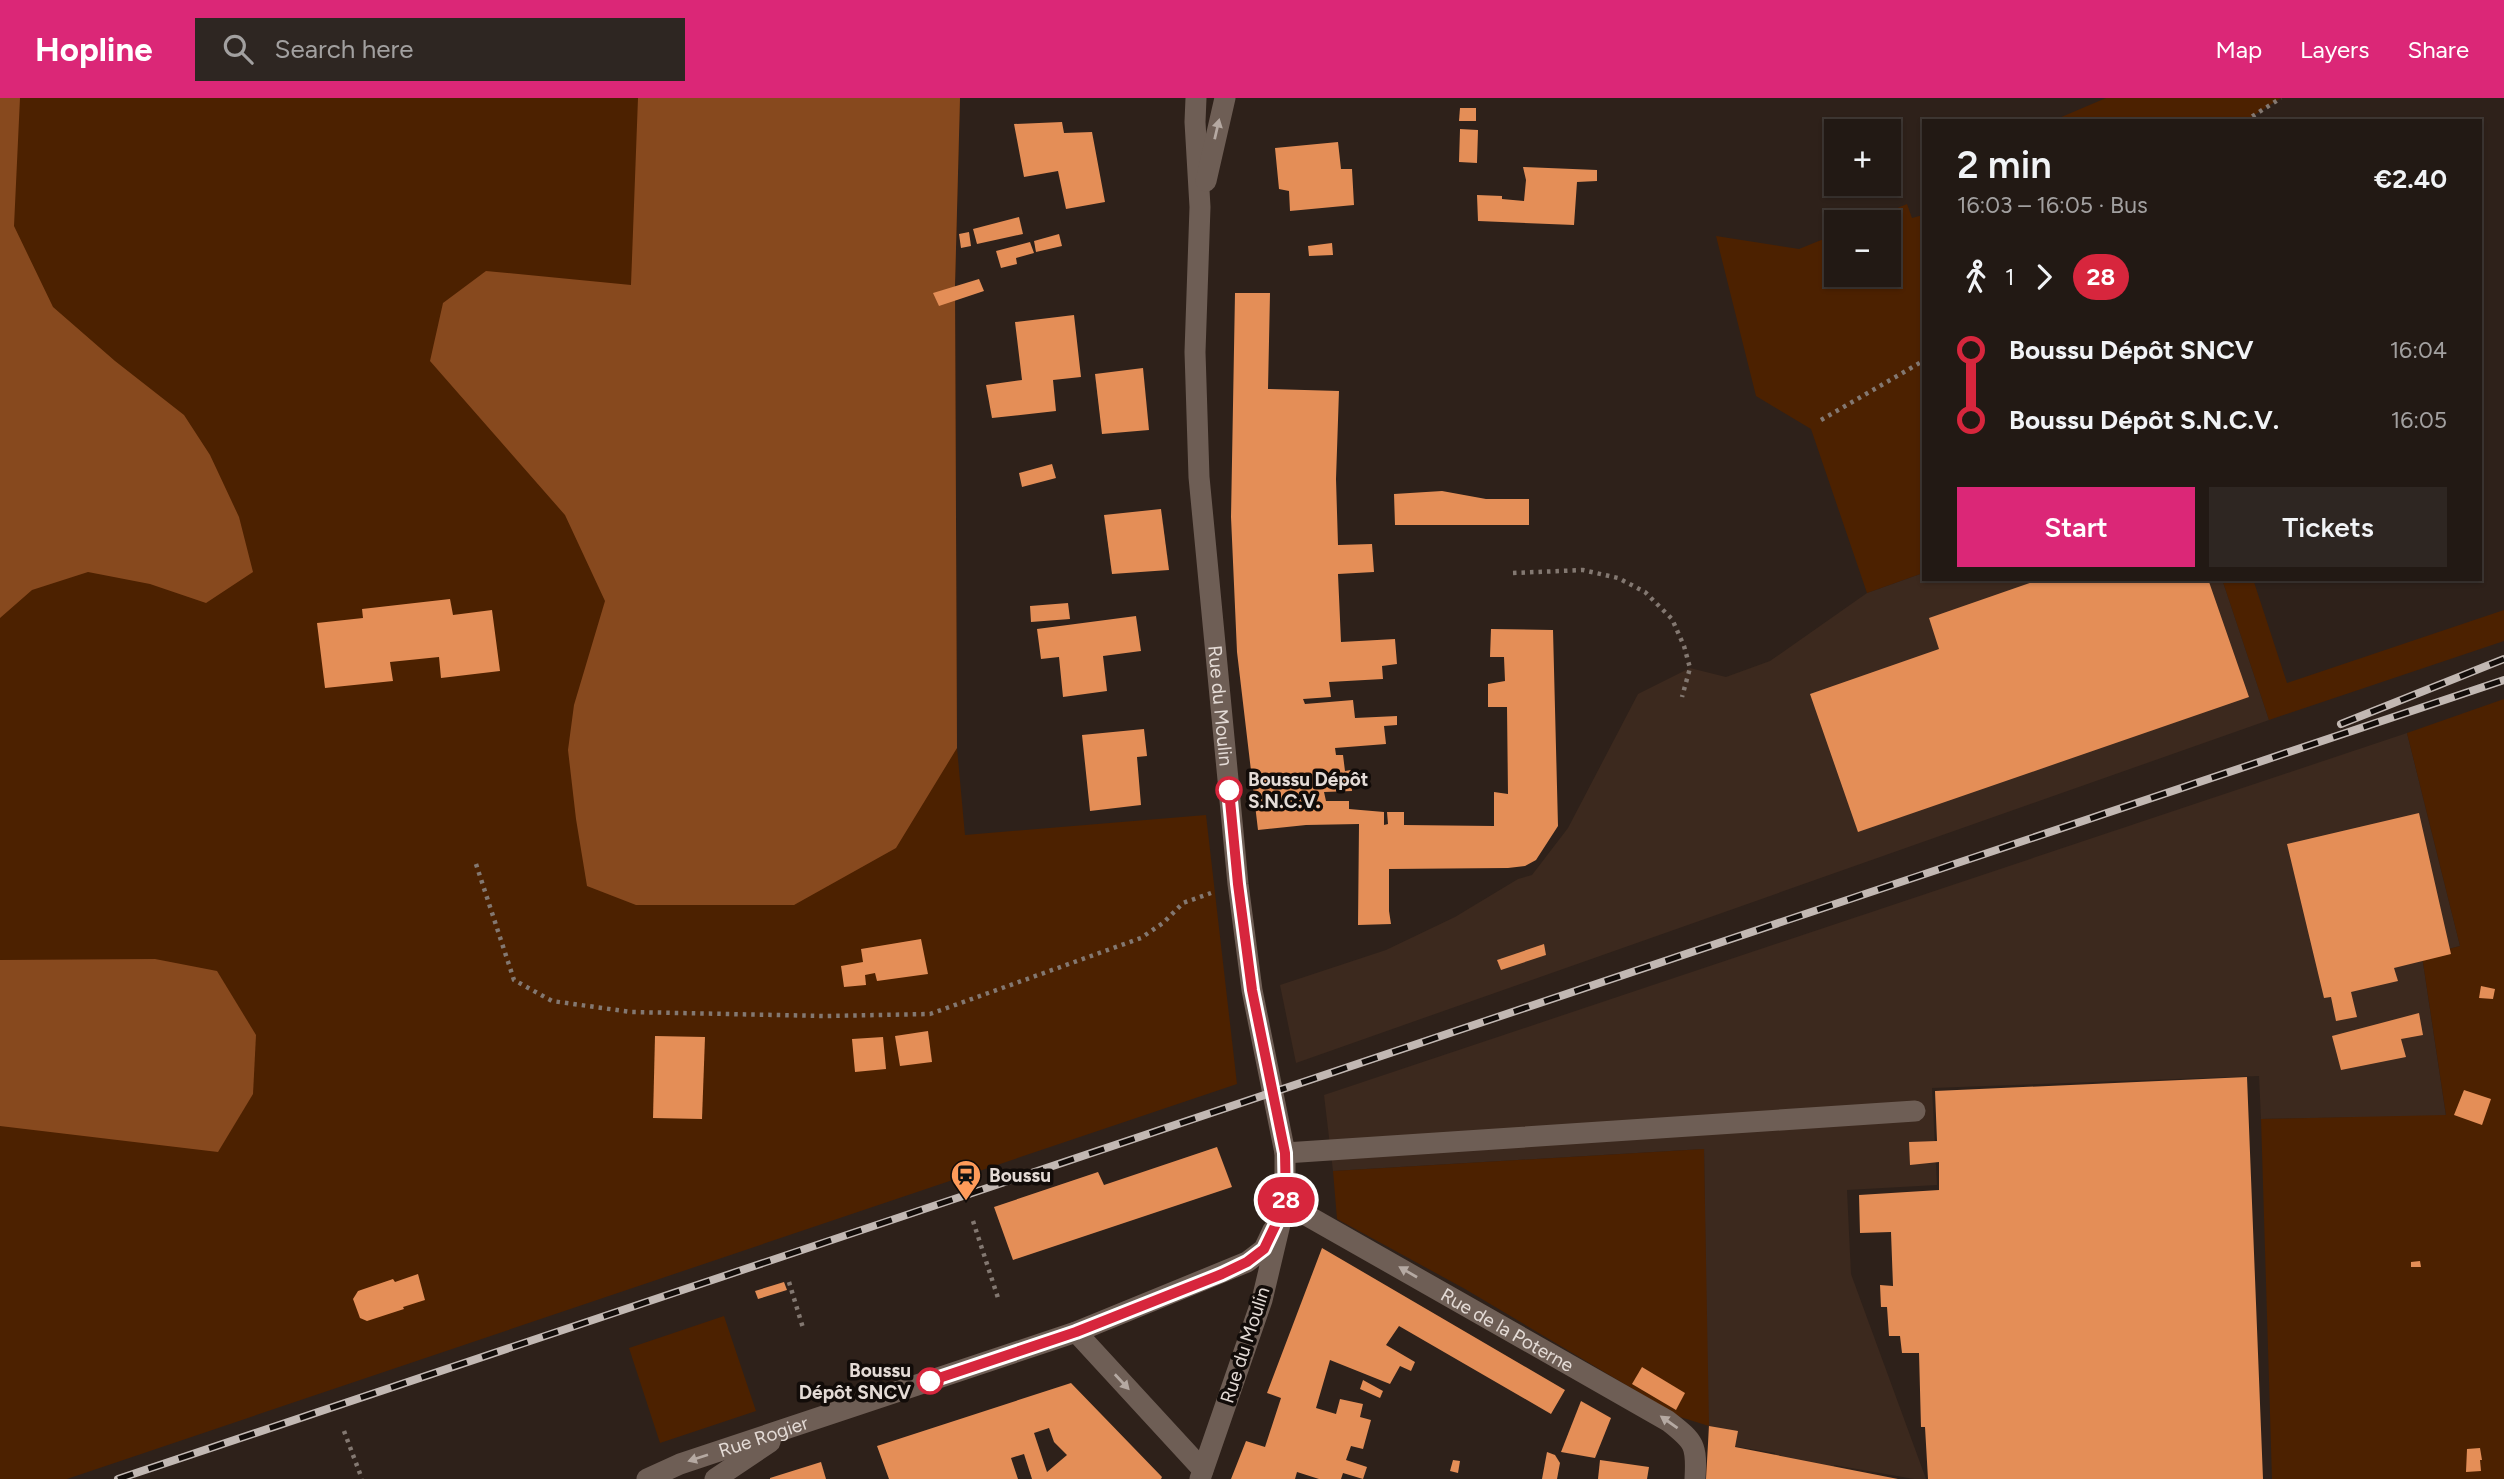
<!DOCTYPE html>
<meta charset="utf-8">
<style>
body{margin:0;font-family:Figtree,sans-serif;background:#2e2622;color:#f1f3f6;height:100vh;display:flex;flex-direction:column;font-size:26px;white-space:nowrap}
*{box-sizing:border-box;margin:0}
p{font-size:23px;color:#a2a0a0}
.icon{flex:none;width:38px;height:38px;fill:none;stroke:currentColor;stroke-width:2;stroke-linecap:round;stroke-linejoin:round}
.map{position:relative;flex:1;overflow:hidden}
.panel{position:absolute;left:1922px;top:21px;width:560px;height:462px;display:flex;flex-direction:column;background:#221914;border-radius:0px;box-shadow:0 2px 5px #0004,0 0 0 2px #3f3834}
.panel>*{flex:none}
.badge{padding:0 14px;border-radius:23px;font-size:24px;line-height:46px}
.tools{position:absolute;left:1824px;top:21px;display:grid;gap:14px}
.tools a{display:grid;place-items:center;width:77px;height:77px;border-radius:0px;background:#221914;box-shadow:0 2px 5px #0004,0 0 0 2px #3f3834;font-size:35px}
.map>.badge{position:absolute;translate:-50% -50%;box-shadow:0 0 0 4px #fff}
.legs{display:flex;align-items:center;gap:10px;height:77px;padding:0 35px;font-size:23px}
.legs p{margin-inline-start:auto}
.head{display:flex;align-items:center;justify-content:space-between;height:119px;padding:0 35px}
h1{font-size:38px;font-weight:600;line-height:52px}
.button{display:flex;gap:14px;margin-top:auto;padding:14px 35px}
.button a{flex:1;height:80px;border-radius:0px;background:#db2777;color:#fff;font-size:28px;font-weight:600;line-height:80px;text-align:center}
.button a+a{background:#2e2622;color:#f1f3f6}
ul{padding:0 35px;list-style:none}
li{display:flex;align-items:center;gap:24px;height:70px;font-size:26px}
li i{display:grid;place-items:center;width:10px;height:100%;margin:0 9px;background:currentColor}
li i::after{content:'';width:18px;height:18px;margin:-9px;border:5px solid;border-radius:50%;background:#221914}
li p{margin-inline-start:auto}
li:first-child i{background:linear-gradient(#0000 50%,currentColor 0)}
li:last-child i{background:linear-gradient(currentColor 50%,#0000 0)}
header{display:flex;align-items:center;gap:42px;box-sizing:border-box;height:98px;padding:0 35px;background:#db2777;color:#fff}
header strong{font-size:33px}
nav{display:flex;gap:38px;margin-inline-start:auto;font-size:24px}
.search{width:490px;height:63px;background:#2e2622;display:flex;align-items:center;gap:18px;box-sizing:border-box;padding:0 24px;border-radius:0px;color:#a2a0a0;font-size:26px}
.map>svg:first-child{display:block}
</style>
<header>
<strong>Hopline</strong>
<div class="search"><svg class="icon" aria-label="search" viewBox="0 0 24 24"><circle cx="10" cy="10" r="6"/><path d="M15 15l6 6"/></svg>Search here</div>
<nav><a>Map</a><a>Layers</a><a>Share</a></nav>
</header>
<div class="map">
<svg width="2504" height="1381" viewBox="0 0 2504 1381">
<rect width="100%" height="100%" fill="#2e211a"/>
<!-- built -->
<g fill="#3c291e">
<path d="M1923 475V481H2222L2269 622 1296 965 1280 887 1386 852 1455 819 1518 781 1532 777 1568 730 1638 596 1690 570 1726 579 1770 563 1867 495Z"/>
<path d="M2407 635 2460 848 2422 858 2446 1018 2261 1021 2259 978 1932 990 1937 1087 1847 1092 1851 1176 1926 1381H1914L1834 1367 1833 1381H1775V1355L1708 1344 1704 1051 1333 1073 1324 997Z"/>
</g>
<!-- green -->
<g fill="#4c2100">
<path d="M0 0H960L955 188 957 650 965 737 1206 717 1237 986 67 1381H0Z"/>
<path d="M2106 0H2281L2245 23H2052Z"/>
<path d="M1907 106 1912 120 1923 117V475L1867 495 1811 331 1756 298 1716 138 1799 151 1836 136V177H1888V124H1864Z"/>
<path d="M2222 481H2253L2287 585 2504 512V543L2269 622Z"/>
<path d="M2504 601V1381H2272L2261 1021 2446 1017 2422 858 2460 848 2407 635Z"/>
<path d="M1704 1051 1709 1328 1680 1319 1465 1191 1337 1121 1333 1073Z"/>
<path d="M724 1218 756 1313 660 1345 629 1250Z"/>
</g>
<!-- forest -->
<g fill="#87491e">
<path d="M0 0H20L14 128 53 209 115 263 184 317 210 357 239 419 253 474 206 505 150 486 88 474 32 492 0 520Z"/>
<path d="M638 0H960L955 188 957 650 896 750 794 807H636L587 788 576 721 568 652 574 607 605 503 565 417 430 263 443 205 486 173 631 187Z"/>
<path d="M155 861 217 873 256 937 253 996 218 1054 0 1028V862Z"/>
</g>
<!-- building -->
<g fill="#e48e57" fill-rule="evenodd">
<path d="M1460 10H1476V23H1459Z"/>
<path d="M1062 24 1064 35 1092 34 1105 104 1066 111 1058 73 1024 79 1014 26Z"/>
<path d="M1460 31 1478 32 1477 65 1459 64Z"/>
<path d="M1338 44 1341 71H1352L1354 107 1290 113 1289 93 1279 91 1275 50Z"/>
<path d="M1523 69 1597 72V83L1577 84 1574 127 1478 123 1477 97 1502 98V101L1524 103 1526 82Z"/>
<path d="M1019 119 1023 136 977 146 973 131Z"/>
<path d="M969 134 971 148 961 150 959 136Z"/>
<path d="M1059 136 1062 148 1036 154 1034 143Z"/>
<path d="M1030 144 1034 155 1016 160 1017 166 1001 170 996 153Z"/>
<path d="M1332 145 1333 157 1309 158 1308 148Z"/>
<path d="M979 181 984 193 939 208 933 195Z"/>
<path d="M1235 195H1270L1268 291 1339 293 1336 381 1338 447 1372 446 1374 474 1338 476 1341 544 1395 541 1397 566 1382 568 1383 581 1329 584 1331 599 1303 601 1305 606 1353 602 1355 620 1397 618V627L1384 628 1386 646 1335 650 1336 657H1343L1345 673 1351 672 1352 693 1324 694 1326 703H1349V711L1384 714V727L1388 726 1387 714H1404V727L1494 728V694L1508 696 1507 609H1488V586L1505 583 1504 559H1490L1491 531 1553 532 1558 728 1536 762 1525 768 1508 770 1389 771V813L1391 826 1358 827 1359 726 1306 727 1258 732 1237 554 1231 419Z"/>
<path d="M1074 217 1081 279 1053 282 1056 313 992 320 986 287 1022 282 1015 224Z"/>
<path d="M1143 270 1149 332 1102 336 1095 276Z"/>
<path d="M1052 366 1056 380 1022 389 1019 375Z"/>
<path d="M1442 393 1486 401H1529V427H1395L1394 396Z"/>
<path d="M1161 411 1169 472 1112 476 1104 417Z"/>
<path d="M2041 481H2208L2249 599 1858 734 1810 596 1939 551 1929 520Z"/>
<path d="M450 501 453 517 492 512 500 573 441 580 439 559 390 564 393 583 325 590 317 525 363 520 362 511Z"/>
<path d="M1068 505 1070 521 1031 524 1030 508Z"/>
<path d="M1136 518 1141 553 1103 558 1107 593 1063 599 1059 559 1041 561 1037 531Z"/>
<path d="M1144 631 1147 658 1137 659 1141 707 1090 713 1082 637Z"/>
<path d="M2419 715 2451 856 2394 870 2398 883 2351 894 2357 919 2336 923 2331 899 2324 900 2287 746Z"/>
<path d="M921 841 928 876 877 883 875 875 865 877 866 887 844 889 841 868 863 864 861 851Z"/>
<path d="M1544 846 1546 857 1501 872 1497 862Z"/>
<path d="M2481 888 2495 891 2493 901 2479 900Z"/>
<path d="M2419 915 2423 937 2401 941 2406 959 2341 972 2332 938Z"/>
<path d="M928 933 932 964 900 968 895 938Z"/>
<path d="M655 938 705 939 702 1021 653 1020Z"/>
<path d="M883 939 886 971 855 974 852 941Z"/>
<path d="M2247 979 2263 1381H1928L1925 1329H1921L1919 1255H1902L1900 1238H1889L1887 1209H1881L1880 1187 1893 1188 1891 1134 1860 1135 1859 1097 1939 1092V1064L1910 1067 1909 1044 1937 1043 1935 993Z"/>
<path d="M2464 992 2491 1001 2482 1027 2454 1017Z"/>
<path d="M1217 1049 1232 1089 1013 1162 994 1109 1098 1074 1104 1087Z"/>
<path d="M1322 1150 1565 1292 1551 1316 1399 1228 1386 1247 1415 1264 1411 1273 1400 1268 1390 1286 1330 1262 1316 1310 1336 1316 1340 1301 1363 1306 1360 1319 1371 1322 1363 1351 1351 1348 1346 1362 1367 1369 1363 1381 1343 1375 1341 1381H1319L1297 1374 1295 1381H1231L1246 1343 1265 1349 1281 1300 1267 1295Z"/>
<path d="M2420 1163 2421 1169H2411V1164Z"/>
<path d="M418 1176 425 1202 403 1209 404 1211 367 1223 360 1220 353 1201 358 1193 393 1181 395 1184Z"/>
<path d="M784 1184 787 1192 758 1201 755 1193Z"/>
<path d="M1642 1269 1685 1295 1676 1312 1632 1286Z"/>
<path d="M1363 1282 1383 1293 1380 1300 1360 1291Z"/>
<path d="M1071 1285 1162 1379 1161 1381H1032L1024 1356 1011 1360 1018 1381H889L877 1348ZM1049 1330 1054 1344 1067 1357 1047 1374 1034 1335Z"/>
<path d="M1581 1303 1611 1320 1595 1360 1561 1354Z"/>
<path d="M1709 1328 1738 1333 1735 1349 1898 1381H1706Z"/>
<path d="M2480 1350 2482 1362H2480L2481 1373 2466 1374 2467 1351Z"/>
<path d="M1547 1354 1555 1357 1560 1365 1557 1381H1542Z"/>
<path d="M1453 1362 1460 1363 1458 1375 1450 1373Z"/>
<path d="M1600 1362 1649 1369 1647 1381H1598Z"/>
<path d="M821 1364 826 1381H770V1380Z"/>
</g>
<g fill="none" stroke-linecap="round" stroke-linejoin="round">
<!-- path -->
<g stroke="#837871" stroke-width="4.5" stroke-dasharray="3.5 5" stroke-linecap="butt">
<path d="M2245 23 2281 0"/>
<path d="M1821 322 1923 263"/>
<path d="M1513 475 1583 472 1618 480 1645 494 1672 521 1684 548 1690 570 1682 599"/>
<path d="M476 766 514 882 552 903 631 914 825 918 930 916 1141 840 1163 825 1183 805 1211 795"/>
<path d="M973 1123 999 1203"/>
<path d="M789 1184 803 1230"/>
<path d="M344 1333 362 1381"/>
</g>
<!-- minor -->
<g stroke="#6e5e55" stroke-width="21">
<path id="s1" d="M1196 0 1195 24 1200 109 1195 254 1199 379 1238 786 1252 892 1285 1055V1105L1262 1202 1200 1381"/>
<path d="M1206 83 1225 0"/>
<path d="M1285 1055 1915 1013"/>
<path id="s2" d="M1285 1105 1668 1323C1695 1344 1697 1347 1695 1381"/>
<path d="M1076 1234 1203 1372"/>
<path id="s3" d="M647 1381 680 1366 1076 1234 1247 1164 1264 1151 1273 1132"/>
<path d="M715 1381 770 1344"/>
</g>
<!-- rail casing -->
<g stroke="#c2b8b3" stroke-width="8">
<g id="rail">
<path d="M2341 626 2504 561"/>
<path d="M118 1381 2504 582"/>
</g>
</g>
<!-- rail -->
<use href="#rail" stroke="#120c09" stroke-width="5" stroke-dasharray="16" stroke-linecap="butt"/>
</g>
<!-- one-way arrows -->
<defs><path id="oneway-solid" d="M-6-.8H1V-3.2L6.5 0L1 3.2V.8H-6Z" transform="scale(1.75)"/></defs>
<g fill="#b5a9a2">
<use href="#oneway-solid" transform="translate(1217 31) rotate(-77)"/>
<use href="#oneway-solid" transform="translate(1408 1174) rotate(-150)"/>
<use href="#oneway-solid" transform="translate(1122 1284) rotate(47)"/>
<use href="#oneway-solid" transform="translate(1669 1324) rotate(-145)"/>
<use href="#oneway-solid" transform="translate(698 1360) rotate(162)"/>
</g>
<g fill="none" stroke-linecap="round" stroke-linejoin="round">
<!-- line-1 casing -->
<g stroke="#fff" stroke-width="16">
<path id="line-1" d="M930 1283 1076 1234 1222 1176 1247 1164 1264 1151 1286 1105 1285 1055 1252 892 1238 786 1229 692"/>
</g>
<!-- line-1 -->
<use href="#line-1" stroke="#d7263d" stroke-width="10"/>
</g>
<!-- icons -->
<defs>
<g id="station-pin" transform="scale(1.575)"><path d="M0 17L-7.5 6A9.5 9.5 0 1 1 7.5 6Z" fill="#ff9b5a" stroke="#120c09"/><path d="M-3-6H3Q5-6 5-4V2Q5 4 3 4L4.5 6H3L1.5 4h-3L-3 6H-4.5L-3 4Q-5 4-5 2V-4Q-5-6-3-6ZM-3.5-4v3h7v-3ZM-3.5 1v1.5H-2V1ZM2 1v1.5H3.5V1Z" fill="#111"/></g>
</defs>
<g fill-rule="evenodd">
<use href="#station-pin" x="966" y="1077"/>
</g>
<!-- markers -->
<g fill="#fff" stroke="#d7263d" stroke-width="3.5">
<circle cx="1229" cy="692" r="12"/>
<circle cx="930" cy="1283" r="12"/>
</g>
<g text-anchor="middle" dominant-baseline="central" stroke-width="7" stroke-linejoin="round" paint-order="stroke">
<!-- street labels -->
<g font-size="19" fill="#e4dbd6" stroke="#120c09">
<text stroke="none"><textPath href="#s1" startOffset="609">Rue du Moulin</textPath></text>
<text stroke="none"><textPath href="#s2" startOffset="256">Rue de la Poterne</textPath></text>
<text transform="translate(1245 1247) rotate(-72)">Rue du Moulin</text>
<text stroke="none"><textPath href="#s3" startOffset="124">Rue Rogier</textPath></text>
</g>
<!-- stop labels -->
<g font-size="19" font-weight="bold" fill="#e4dbd6" stroke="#120c09" text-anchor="start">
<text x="1248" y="681">Boussu Dépôt<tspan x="1248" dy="22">S.N.C.V.</tspan></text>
<text x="911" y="1272" text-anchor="end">Boussu<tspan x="911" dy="22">Dépôt SNCV</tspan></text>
</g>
<!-- poi labels -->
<g font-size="19" font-weight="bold" fill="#e4dbd6" stroke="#120c09" text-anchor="start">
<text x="989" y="1077">Boussu</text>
</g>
</g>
</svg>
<div class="tools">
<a>+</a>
<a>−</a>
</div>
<b class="badge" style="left:1286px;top:1102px;background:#d7263d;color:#fff">28</b>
<section class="panel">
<div class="head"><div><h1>2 min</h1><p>16:03 – 16:05 · Bus</p></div><b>€2.40</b></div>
<div class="legs"><svg class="icon" aria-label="walk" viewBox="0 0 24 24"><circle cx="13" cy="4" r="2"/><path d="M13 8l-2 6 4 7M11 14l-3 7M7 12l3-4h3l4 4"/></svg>1<svg class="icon" aria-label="forward" viewBox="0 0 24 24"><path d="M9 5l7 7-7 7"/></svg><b class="badge" style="background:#d7263d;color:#fff">28</b></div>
<ul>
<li><i style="color:#d7263d"></i><b>Boussu Dépôt SNCV</b><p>16:04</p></li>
<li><i style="color:#d7263d"></i><b>Boussu Dépôt S.N.C.V.</b><p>16:05</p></li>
</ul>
<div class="button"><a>Start</a><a>Tickets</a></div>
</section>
</div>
